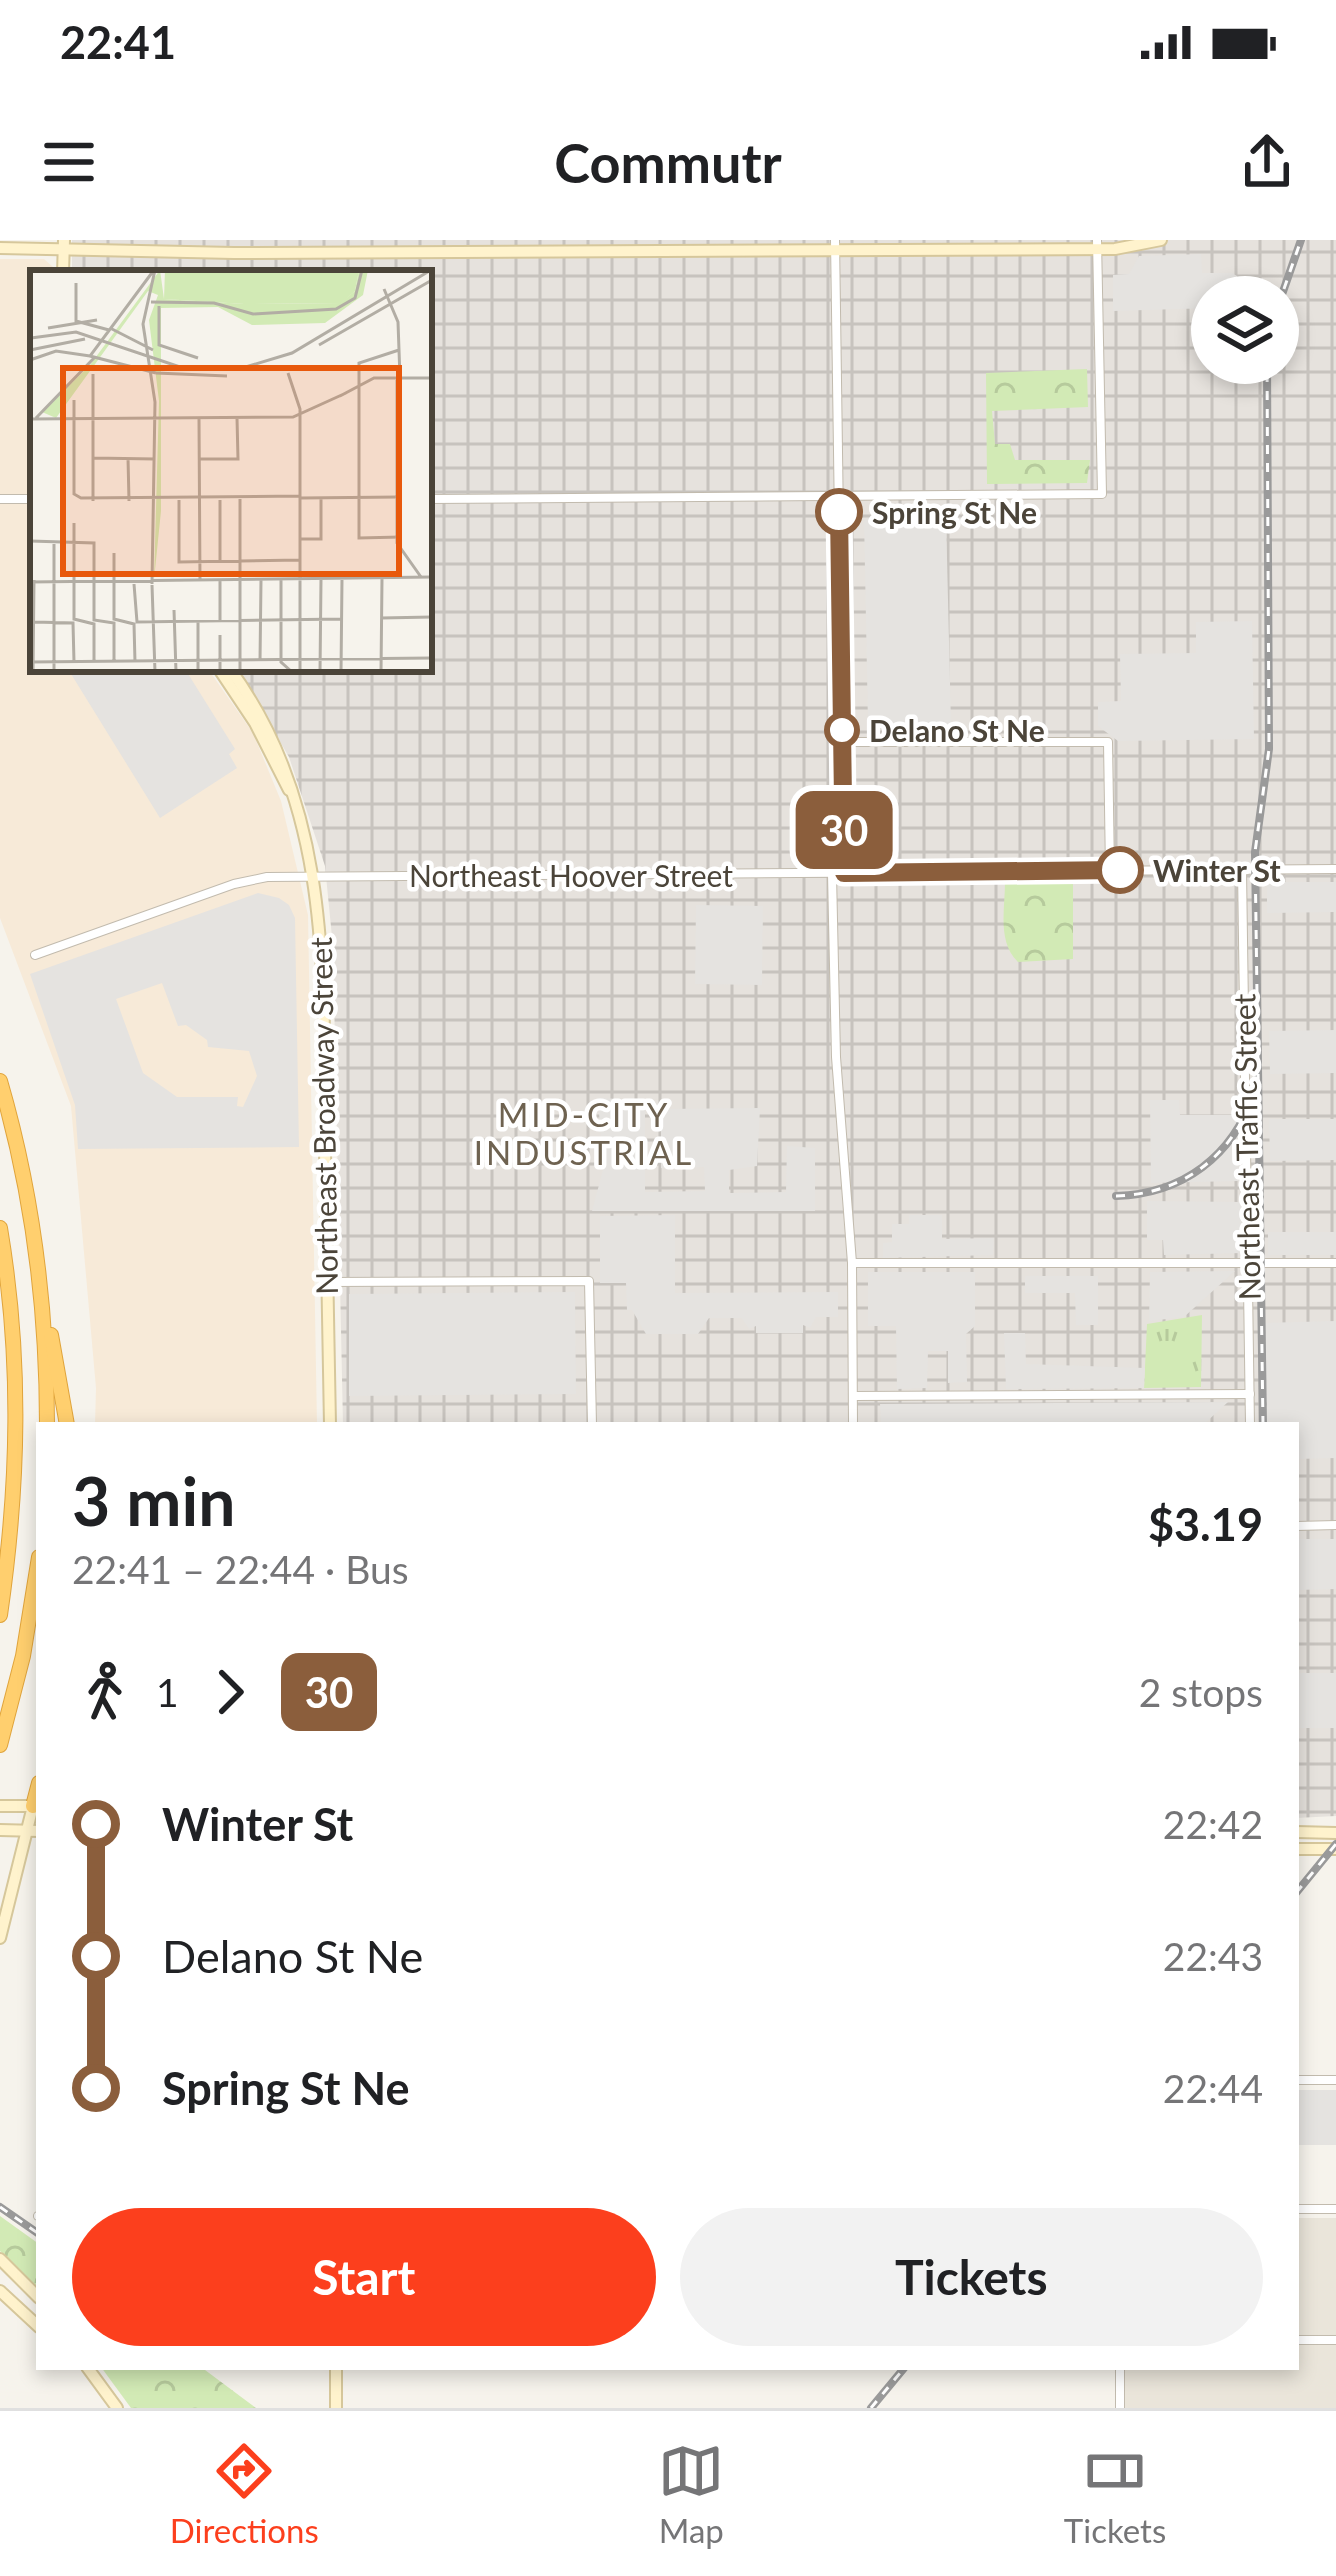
<!DOCTYPE html>
<meta charset="utf-8">
<style>
body{margin:0;font-family:Lato,sans-serif;background:#f2f2f2;color:#202124;height:100vh;display:flex;flex-direction:column;font-size:45px;white-space:nowrap}
*{box-sizing:border-box;margin:0}
p{font-size:39px;color:#757577}
.icon{flex:none;width:66px;height:66px;fill:none;stroke:currentColor;stroke-width:2;stroke-linecap:round;stroke-linejoin:round}
.map{position:relative;flex:1;overflow:hidden}
.details{position:absolute;left:36px;top:1182px;width:1263px;height:948px;display:flex;flex-direction:column;background:#fff;border-radius:0px;box-shadow:0 6px 18px #0003}
.details>*{flex:none}
.badge{padding:0 24px;border-radius:18px;font-size:42px;line-height:78px}
.controls{position:absolute;left:1191px;top:36px;display:grid;gap:24px}
.controls a{display:grid;place-items:center;width:108px;height:108px;border-radius:50%;background:#fff;box-shadow:0 6px 18px #0003;font-size:60px}
.map>.badge{position:absolute;translate:-50% -50%;box-shadow:0 0 0 6px #fff}
.legs{display:flex;align-items:center;gap:18px;height:132px;padding:0 36px;font-size:39px}
.legs p{margin-inline-start:auto}
.summary{display:flex;align-items:center;justify-content:space-between;height:204px;padding:0 36px}
h1{font-size:66px;font-weight:700;line-height:90px}
.button{display:flex;gap:24px;margin-top:auto;padding:24px 36px}
.button a{flex:1;height:138px;border-radius:72px;background:#fc3f1d;color:#fff;font-size:48px;font-weight:700;line-height:138px;text-align:center}
.button a+a{background:#f2f2f2;color:#202124}
ul{padding:0 36px;list-style:none}
li{display:flex;align-items:center;gap:42px;height:132px;font-size:45px}
li i{display:grid;place-items:center;width:18px;height:100%;margin:0 15px;background:currentColor}
li i::after{content:'';width:30px;height:30px;margin:-15px;border:9px solid;border-radius:50%;background:#fff}
li p{margin-inline-start:auto}
li:first-child i{background:linear-gradient(#0000 50%,currentColor 0)}
li:last-child i{background:linear-gradient(currentColor 50%,#0000 0)}
.status{display:flex;justify-content:space-between;align-items:center;height:84px;padding:0 60px;background:#fff;direction:ltr}
.status svg{height:33px;fill:currentColor}
header{display:flex;justify-content:space-between;align-items:center;height:156px;padding:0 36px;background:#fff;font-size:54px;font-weight:700}
.dock{display:flex;justify-content:space-around;align-items:center;height:168px;border-top:3px solid #e0e0e0;background:#fff;font-size:33px;color:#757577}
.dock a{display:grid;justify-items:center;gap:6px}
.dock .on{color:#fc3f1d}
.map>svg:first-child{display:block}
</style>
<div class="status"><b>22:41</b><svg viewBox="0 0 49 12"><path d="M0 12V9h3v3zM5 12V6h3v6zM10 12V3h3v9zM15 12V0h3v12zM26 1h20v11H26zM47 4h2v5h-2z"/></svg></div>
<header><svg class="icon" aria-label="menu" viewBox="0 0 24 24"><path d="M4 6h16M4 12h16M4 18h16"/></svg>Commutr<svg class="icon" aria-label="share" viewBox="0 0 24 24"><path d="M12 15V3M7 8l5-5 5 5M5 13v7h14v-7"/></svg></header>
<div class="map">
<svg width="1336" height="2168" viewBox="0 0 1336 2168">
<defs>
<pattern id="industrial-grid" width="8" height="8" patternUnits="userSpaceOnUse" patternTransform="scale(3)"><rect width="8" height="8" fill="#e6e2dd"/><path d="M0 4h8M4 0v8" fill="none" stroke="#c7c3be"/></pattern>
<pattern id="grass-tufts" width="24" height="20" patternUnits="userSpaceOnUse" patternTransform="scale(3)"><rect width="24" height="20" fill="#d2eab5"/><path d="M3 7l-1-3M5 7V3M7 7l1-3M15 17l-1-3M17 17v-4M19 17l1-3" fill="none" stroke="#b6ca9c"/></pattern>
<pattern id="park-crowns" width="20" height="18" patternUnits="userSpaceOnUse" patternTransform="scale(3)"><rect width="20" height="18" fill="#d2eab5"/><path d="M2 6a3 3 0 1 1 6 0M12 15a3 3 0 1 1 6 0" fill="none" stroke="#b6ca9c"/></pattern>
</defs>
<rect width="100%" height="100%" fill="#f6f3ec"/>
<!-- residential -->
<path fill="#eae5da" d="M1296 1978H1336V2168H1125V2127H1296Z"/>
<!-- commercial -->
<path fill="#f7ead8" d="M0 19H44L53 27V33H33V429H208L253 493 281 561 308 675 317 1185H95L96 1148 71 866 0 678Z"/>
<!-- industrial -->
<path fill="url(#industrial-grid)" fill-rule="evenodd" d="M72 0H1336V1576L1296 1578V1185H343L333 707 325 626 289 517 237 429H429V33H72ZM1212 57H1278V123H1212Z"/>
<!-- grass -->
<path fill="url(#grass-tufts)" d="M1202 1075 1201 1147 1144 1148 1147 1084Z"/>
<!-- park -->
<g fill="url(#park-crowns)">
<path d="M1087 129 1088 167 992 171 995 204H1010L1015 220H1090L1087 243 987 244 986 133Z"/>
<path d="M1005 642H1073V719L1018 722C997 702 1005 669 1005 642Z"/>
<path d="M0 1976 39 2004V2049L0 2011Z"/>
<path d="M101 2127H201L256 2168H131Z"/>
</g>
<!-- parking -->
<g fill="#e5e3e0" fill-rule="evenodd">
<path d="M1201 14 1202 33H1232L1237 36 1244 57H1212V68L1113 71V35L1129 34 1139 16Z"/>
<path d="M946 276 951 485 868 486 864 278Z"/>
<path d="M1252 381 1254 499 1118 501 1098 486V462L1121 461 1120 414 1196 413V382Z"/>
<path d="M68 429H185L235 509 229 514 237 528 160 578Z"/>
<path d="M1267 642H1336V672L1267 673Z"/>
<path d="M258 653 279 658 289 665 295 678 299 907 78 909 75 865 30 734ZM162 743 178 786 186 785 207 800 208 807 249 811 257 836 243 867 237 866 238 857H177L143 833 116 759Z"/>
<path d="M696 665 763 666 762 745 695 744Z"/>
<path d="M1336 790V833L1270 834 1269 791Z"/>
<path d="M598 858 645 860V952L705 951 704 927 661 928V869L760 868 757 926 729 930V953L786 952 787 906 815 908V971H592L603 930Z"/>
<path d="M1150 860H1179L1180 875H1239L1238 941 1151 943Z"/>
<path d="M1269 879H1336V920L1270 921Z"/>
<path d="M1147 961 1241 962 1242 1013 1164 1015 1163 1000H1147Z"/>
<path d="M675 975V1053L838 1052V1077H816L810 1088 803 1085V1093H756V1086L749 1089 742 1078H709L698 1094H646L632 1070H627L626 1043H600V976Z"/>
<path d="M909 975H942V999L994 998 993 1015 883 1018V1003L892 1002V984H909Z"/>
<rect x="1268" y="992" width="68" height="23"/>
<path d="M1235 1031 1184 1077 1149 1081 1150 1032Z"/>
<path d="M868 1032H975V1086L966 1094 967 1142 948 1143V1111H928L927 1148 897 1149 896 1086H868Z"/>
<path d="M1025 1036H1098V1085H1076L1075 1053H1025Z"/>
<path d="M575 1052 576 1154 349 1156V1054Z"/>
<path d="M1336 1081V1218L1296 1219V1185H1267L1265 1083Z"/>
<path d="M1004 1093H1025L1026 1124 1145 1128 1144 1148 1006 1149Z"/>
<path d="M1228 1162 1203 1185H881L880 1164Z"/>
<path d="M1296 1299H1336V1349L1296 1350Z"/>
<rect x="1296" y="1433" width="40" height="55"/>
<rect x="1297" y="1850" width="39" height="55"/>
</g>
<g fill="none" stroke-linecap="round" stroke-linejoin="round">
<!-- street casing -->
<g stroke="#c2bbae" stroke-width="10">
<g id="street">
<path d="M835 0 844 633"/>
<path d="M0 259H33"/>
<path d="M429 259 1102 254 1097 0"/>
<path d="M843 502H1108L1110 631"/>
<path d="M1242 630 1250 1185"/>
<path d="M832 634 836 817 852 1023 853 1185"/>
<path d="M35 715 234 644 267 637 1336 629"/>
<path d="M852 1023H1336"/>
<path d="M327 1042 589 1041 592 1185"/>
<path d="M853 1156 1250 1154"/>
<path d="M1296 1286 1336 1285"/>
<path d="M1296 1840H1336"/>
<path d="M1296 1969H1336"/>
<path d="M38 1976H39"/>
<path d="M1296 2100H1336"/>
<path d="M1120 2168V2127"/>
</g>
</g>
<!-- secondary casing -->
<g stroke="#d6c79b" stroke-width="14">
<g id="secondary">
<path d="M0 8 234 13 1115 9 1161 0"/>
<path d="M63 33 64 0"/>
<path d="M219 429 255 483 289 550"/>
<path d="M230 429C334 570 323 744 325 911 326 1003 329 1094 330 1185"/>
<path d="M0 1566H36"/>
<path d="M0 1590 39 1591"/>
<path d="M1296 1592 1336 1593"/>
<path d="M1296 1609H1336"/>
<path d="M0 1698 33 1566"/>
<path d="M0 2019 39 2058"/>
<path d="M0 2051 39 2087"/>
<path d="M87 2127 117 2168"/>
<path d="M336 2127V2168"/>
</g>
</g>
<!-- highway casing -->
<g stroke="#e0a43c" stroke-width="16">
<g id="highway">
<path d="M0 841C33 954 47 1067 47 1185"/>
<path d="M0 988C22 1119 19 1244 0 1375"/>
<path d="M51 1095 67 1185"/>
<path d="M0 1505 23 1416 39 1317"/>
<path d="M33 1566 39 1543"/>
</g>
</g>
<!-- street -->
<use href="#street" stroke="#fff" stroke-width="8"/>
<!-- secondary -->
<use href="#secondary" stroke="#fff3cd" stroke-width="10"/>
<!-- highway -->
<use href="#highway" stroke="#ffcf6e" stroke-width="14"/>
<!-- rail casing -->
<g stroke="#9a9a9a" stroke-width="8">
<g id="rail">
<path d="M1278 66 1301 0"/>
<path d="M1116 956C1183 954 1233 916 1254 853"/>
<path d="M1263 1185 1255 612 1269 509 1267 123"/>
<path d="M1296 1653 1336 1604"/>
<path d="M0 1967 39 1994"/>
<path d="M871 2168 905 2127"/>
</g>
</g>
<!-- rail -->
<use href="#rail" stroke="#fff" stroke-width="3" stroke-dasharray="9" stroke-linecap="butt"/>
</g>
<g fill="none" stroke-linecap="round" stroke-linejoin="round">
<!-- line-1 casing -->
<g stroke="#fff" stroke-width="27">
<path id="line-1" d="M839 272 844 633 1120 630"/>
</g>
<!-- line-1 -->
<use href="#line-1" stroke="#8b5e3c" stroke-width="18"/>
</g>
<!-- markers -->
<g fill="#fff" stroke="#8b5e3c" stroke-width="6">
<circle cx="839" cy="272" r="21"/>
<circle cx="842" cy="490" r="15"/>
<circle cx="1120" cy="630" r="21"/>
</g>
<g text-anchor="middle" dominant-baseline="central" stroke-width="9" stroke-linejoin="round" paint-order="stroke">
<!-- stop labels -->
<g font-size="30" font-weight="bold" fill="#4b4439" stroke="#fff" text-anchor="start">
<text x="872" y="272">Spring St Ne</text>
<text x="869" y="490">Delano St Ne</text>
<text x="1153" y="630">Winter St</text>
</g>
<!-- street labels -->
<g font-size="30" fill="#4b4439" stroke="#fff">
<text x="571" y="635">Northeast Hoover Street</text>
<text transform="translate(323 876) rotate(-91)">Northeast Broadway Street</text>
<text transform="translate(1246 907) rotate(-91)">Northeast Traffic Street</text>
</g>
<!-- neighbourhood labels -->
<g font-size="33" letter-spacing="3" fill="#6e6250" stroke="#fff">
<text x="584" y="874">MID-CITY<tspan x="584" dy="38">INDUSTRIAL</tspan></text>
</g>
</g>
<!-- overview -->
<g transform="translate(30 30)">
<rect width="402" height="402" fill="#f6f3ec"/>
<path d="M135 0H329L325 21 311 33 214 34 134 29Z" fill="#d2eab5"/>
<path d="M130 0 134 29 215 34 310 33 325 21 329 0H338L333 25 295 53 222 55 188 37 131 38V241L124 310 129 131 119 50 128 25 118 21 26 148 12 142 60 95Z" fill="#d2eab5"/>
<path fill="none" stroke="#b2ada4" stroke-width="3" d="M124 0 60 86 126 103M46 13V51L79 60M354 19 368 52 370 108M121 32 184 33 223 44 306 39 325 28 332 0M129 36V75L168 88M18 58 67 50M80 58 123 80M1 68 46 62 150 97 209 99 262 83 401 0M289 75 402 10M0 80 55 69M369 80 329 93V268L371 267M0 90 26 81 60 86M126 103 197 106M258 103 270 139V402M63 104V231M367 110V273L391 307M310 126 344 108H402M44 130V224L51 228 271 226M6 148 65 87M0 149 263 147 316 123M169 149 170 311M63 188 125 189M98 188 99 231M169 189H208L207 148M271 228 369 227M149 230V292L270 290M190 230V291M44 253V349L64 354V392M271 269H291V228M0 271 64 273V350L84 353V392M24 271V402M84 283V349L104 354 105 392M251 310V392L262 402M0 312 402 307M104 314 107 352 311 349M122 314 125 132 113 54 125 0M122 315 125 402M144 340 146 402M351 348 402 347M190 351V311M4 352 43 353 44 392M168 352V402M230 391 231 310M0 392 402 388M3 402 4 310M190 402V365M210 402V229M290 402 291 309M311 402 312 309M351 402 352 309"/>
<path fill="#e8590c" fill-opacity="0.15" stroke="#e8590c" stroke-width="6" d="M33 98H369V304H33Z"/>
<rect width="402" height="402" fill="none" stroke="#4b4439" stroke-width="6"/>
</g>
</svg>
<div class="controls">
<a><svg class="icon" aria-label="layers" viewBox="0 0 24 24"><path d="M12 4l9 5-9 5-9-5zM3 14l9 5 9-5"/></svg></a>
</div>
<b class="badge" style="left:844px;top:590px;background:#8b5e3c;color:#fff">30</b>
<section class="details">
<div class="summary"><div><h1>3 min</h1><p>22:41 – 22:44 · Bus</p></div><b>$3.19</b></div>
<div class="legs"><svg class="icon" aria-label="walk" viewBox="0 0 24 24"><circle cx="13" cy="4" r="2"/><path d="M13 8l-2 6 4 7M11 14l-3 7M7 12l3-4h3l4 4"/></svg>1<svg class="icon" aria-label="forward" viewBox="0 0 24 24"><path d="M9 5l7 7-7 7"/></svg><b class="badge" style="background:#8b5e3c;color:#fff">30</b><p>2 stops</p></div>
<ul>
<li><i style="color:#8b5e3c"></i><b>Winter St</b><p>22:42</p></li>
<li><i style="color:#8b5e3c"></i><span>Delano St Ne</span><p>22:43</p></li>
<li><i style="color:#8b5e3c"></i><b>Spring St Ne</b><p>22:44</p></li>
</ul>
<div class="button"><a>Start</a><a>Tickets</a></div>
</section>
</div>
<nav class="dock">
<a class="on"><svg class="icon" aria-label="directions" viewBox="0 0 24 24"><path d="M12 3l9 9-9 9-9-9zM9 14v-3h6M13 9l2 2-2 2"/></svg>Directions</a>
<a><svg class="icon" aria-label="map" viewBox="0 0 24 24"><path d="M3 6l6-2 6 2 6-2v14l-6 2-6-2-6 2zM9 4v14M15 6v14"/></svg>Map</a>
<a><svg class="icon" aria-label="tickets" viewBox="0 0 24 24"><path d="M3 7h18v10H3zM15 7v10"/></svg>Tickets</a>
</nav>
